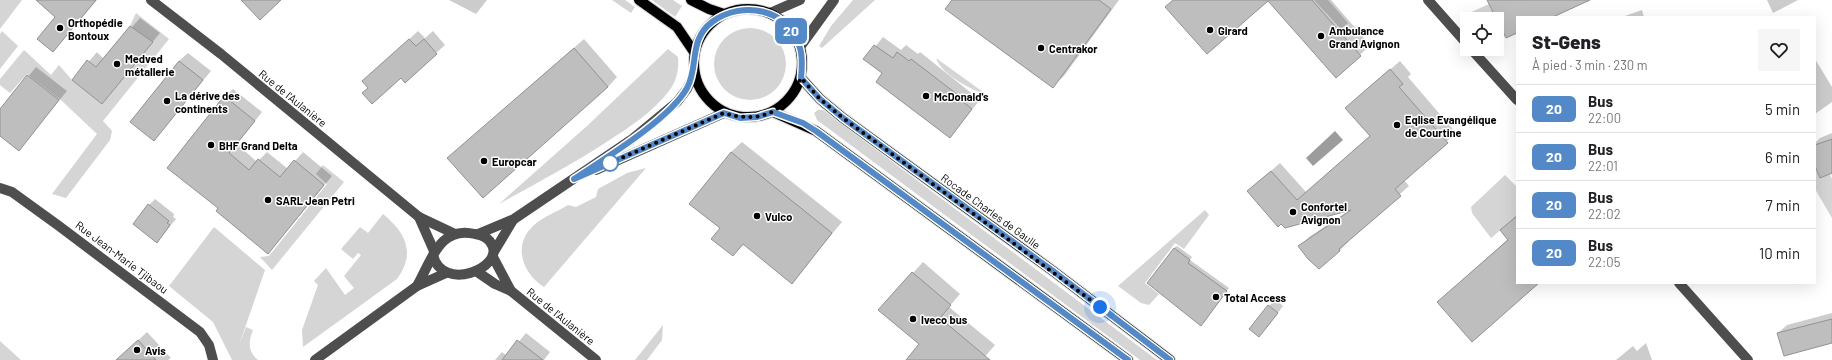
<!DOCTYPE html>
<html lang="fr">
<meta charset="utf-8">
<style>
body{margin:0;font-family:Barlow,sans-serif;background:#f6f6f6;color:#202124;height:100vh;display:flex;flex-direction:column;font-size:15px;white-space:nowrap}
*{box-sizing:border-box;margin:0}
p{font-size:13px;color:#757577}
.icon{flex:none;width:22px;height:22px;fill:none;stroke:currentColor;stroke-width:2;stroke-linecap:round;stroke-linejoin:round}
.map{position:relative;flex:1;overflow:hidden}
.details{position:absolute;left:1516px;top:16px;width:300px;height:268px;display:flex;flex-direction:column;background:#fff;border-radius:0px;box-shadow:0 4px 16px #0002}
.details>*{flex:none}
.badge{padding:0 8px;border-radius:6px;font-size:14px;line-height:26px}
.buttons{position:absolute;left:1460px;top:12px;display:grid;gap:8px}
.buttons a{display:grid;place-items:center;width:44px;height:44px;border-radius:0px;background:#fff;box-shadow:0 4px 16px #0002;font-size:20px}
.you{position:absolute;width:20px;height:20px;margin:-10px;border:3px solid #fff;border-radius:50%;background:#1a73e8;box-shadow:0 0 0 6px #1a73e833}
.map>.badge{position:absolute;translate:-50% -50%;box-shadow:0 0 0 2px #fff}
.round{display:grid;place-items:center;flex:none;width:42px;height:42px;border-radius:0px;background:#f6f6f6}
.headline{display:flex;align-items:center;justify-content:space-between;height:68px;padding:0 16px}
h1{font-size:19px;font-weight:800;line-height:30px}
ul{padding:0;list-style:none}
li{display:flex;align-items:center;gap:12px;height:48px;padding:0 16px;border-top:1px solid #e0e0e0}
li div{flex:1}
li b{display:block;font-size:15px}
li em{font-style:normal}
li .badge{min-width:44px;font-weight:700;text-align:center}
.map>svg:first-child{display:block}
</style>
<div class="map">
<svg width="1832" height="360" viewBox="0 0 1832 360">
<rect width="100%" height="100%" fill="#fff"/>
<!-- green -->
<g fill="#d5d5d5">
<path d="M0 0H22L0 29Z"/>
<path d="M612 0H625L635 7 631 13Z"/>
<path d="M652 0H673L682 6 675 17Z"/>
<path d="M853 0H875L822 48 819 46 831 26Z"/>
<path d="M1314 0H1328L1348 23 1341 29Z"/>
<path d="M1489 4 1496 19H1469L1465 15Z"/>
<path d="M136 13 169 39 103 121 112 131 110 140 66 198 52 194 97 134 62 101 27 74 10 93 0 85V79L24 50 51 75 59 65 72 80 102 104 153 42 130 26Z"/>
<circle cx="750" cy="64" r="36"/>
<path d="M2 31 18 46 0 69V34Z"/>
<path d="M668 49 678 57C679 69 677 81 669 91 652 113 628 128 605 143 571 165 535 184 499 204L587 126Z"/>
<path d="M936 58 990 97C973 90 942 76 936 58Z"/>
<path d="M818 110H823L1157 360H1140L817 120 814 113Z"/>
<path d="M323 165 344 182 272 270 260 257 269 256 327 184 316 174Z"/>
<path d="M1815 166 1820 178 1830 174 1832 179V218L1815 189Z"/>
<path d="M646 168 544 287C523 274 512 246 533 226 542 217 557 212 568 205L576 207 596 197 598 189 627 173Z"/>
<path d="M1505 175 1517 187V216L1491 238 1472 213 1471 207Z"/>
<path d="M1205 210 1209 215 1184 249 1175 243 1145 283 1159 294 1149 305 1141 303 1118 286Z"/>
<path d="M383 214C406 233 416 253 397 279L303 347 302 330 318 285 314 281 326 268 345 295 354 288 344 276 361 255 358 253 353 259 341 249 360 227 368 233Z"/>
<path d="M214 227 265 270 238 348 246 327 253 330C248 342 248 352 258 360H232L213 322 169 286Z"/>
<path d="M663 325 662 340 647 360H635Z"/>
<path d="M0 341 21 360H0Z"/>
</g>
<!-- water -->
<path fill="#9c9c9c" d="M1335 131 1343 140 1313 166 1306 158Z"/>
<!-- shadow -->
<g fill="#0003">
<path d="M46 0H97L53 51 57 17Z"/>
<path d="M449 0H487L476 14Z"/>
<path d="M953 0H1119L1064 76 1053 86Z"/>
<path d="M1269 0H1331L1370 45 1360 55Z"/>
<path d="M1767 0H1798L1773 13Z"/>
<path d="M1642 10 1644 17H1622Z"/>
<path d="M140 18 160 33 102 103 73 80 97 52 104 59Z"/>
<path d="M418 31 425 38 433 31 445 45 405 81 401 76 369 88 372 73Z"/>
<path d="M883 37 901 50 906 45 918 54 920 52 980 100 950 136 884 73 865 59Z"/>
<path d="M584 39 617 77 608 87 459 149Z"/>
<path d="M188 53 211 71 154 140 179 61Z"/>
<path d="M1815 59 1832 87V102L1815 114Z"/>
<path d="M1400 61 1411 74 1408 77 1456 133 1404 180 1409 186 1348 240 1349 241 1340 250 1300 246 1309 237 1348 211 1248 191 1280 163 1306 192 1371 136 1356 99Z"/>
<path d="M36 67 67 91 19 149 0 134V111Z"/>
<path d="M233 89 262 112 237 144 257 162 267 152 288 169 303 152 332 176 276 244 219 208 224 97Z"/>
<path d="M1832 133V176L1831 173 1815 163V143L1820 138Z"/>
<path d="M742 142 842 222 792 282 744 244 733 255 721 228 731 152Z"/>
<path d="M155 199 174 214 173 217 176 219 157 242 149 205Z"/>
<path d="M1517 215V283H1538L1449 292 1508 239 1501 230Z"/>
<path d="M1177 246 1192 257 1190 260 1229 288 1204 322 1174 248Z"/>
<path d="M923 262 960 294 949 307 995 345 982 360H907L920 344 879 310Z"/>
<path d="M1275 299 1283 306 1265 330 1250 329Z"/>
<path d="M1832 313V342L1778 333 1787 325Z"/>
<path d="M147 332 171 358 168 360H117Z"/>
<path d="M526 333 550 352 544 360H495L502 352 507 356Z"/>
<path d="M1646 343 1652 360H1616L1633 346 1637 351Z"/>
</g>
<!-- building -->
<g fill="#bebebe" stroke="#929292">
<path d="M36 0H96L53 52 37 39 55 17Z"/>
<path d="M241 0H281L260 20Z"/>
<path d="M952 0H1099L1111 9 1053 88 945 9Z"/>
<path d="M1173 0H1312L1361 56 1336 78 1268 1 1207 54 1165 7Z"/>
<path d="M1487 0H1590L1553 17H1517V33L1506 38Z"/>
<path d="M130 26 153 42 102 104 72 80 87 60 96 67Z"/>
<path d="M409 39 416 46 424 39 437 54 405 83 401 78 372 104 362 93 368 88 362 81Z"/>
<path d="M874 45 893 58 897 52 909 61 911 59 958 95 956 96 972 109 950 138 876 82 882 73 863 59Z"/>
<path d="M574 48 608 87 483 198 447 158Z"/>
<path d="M179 61 203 80 154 141 130 122Z"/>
<path d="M1390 69 1403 84 1399 87 1448 143 1395 189 1401 196 1339 249 1340 251 1319 269 1308 259 1298 246 1351 210 1285 228 1281 224 1278 227 1247 191 1271 171 1297 200 1370 136 1345 108Z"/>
<path d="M27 75 59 100 19 151 0 136V109Z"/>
<path d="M224 96 255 121 229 153 249 170 258 159 280 177 294 160 324 185 268 254 216 211 218 208 167 168Z"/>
<path d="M1832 139V173L1820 178 1815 166V145Z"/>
<path d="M731 152 832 233 792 284 743 244 733 256 711 239 720 228 689 204Z"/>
<path d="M148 204 169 221 167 223 170 225 157 243 133 224Z"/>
<path d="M1517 216V283H1539L1472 342 1437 302 1508 240 1500 230Z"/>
<path d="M1174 248 1190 260 1188 263 1227 291 1201 326 1147 283Z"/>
<path d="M912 272 951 305 940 318 990 360H906L919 344 878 310Z"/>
<path d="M1268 305 1278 313 1259 337 1249 329Z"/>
<path d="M1832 319V343L1784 356 1777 333Z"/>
<path d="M138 340 156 360H116Z"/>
<path d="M517 340 543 360H502Z"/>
</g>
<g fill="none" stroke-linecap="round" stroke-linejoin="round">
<!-- major casing -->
<g stroke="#dbdbdb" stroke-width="12">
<g id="major">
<path d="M639 0 677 27 694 52"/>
<path d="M691 0 709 9 724 14"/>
<circle cx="748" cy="63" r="54"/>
<path d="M801 78 820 99 843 118 1053 271 1170 360"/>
<path d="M773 112 816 131 1128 360"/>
</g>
</g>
<!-- minor -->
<g stroke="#4e4e4e" stroke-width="10">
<path d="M151 0 221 54 419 217 455 234"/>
<path d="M1428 0 1467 44"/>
<path d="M770 13 800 0"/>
<path d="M800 47 834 0"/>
<path d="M1471 49 1517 100"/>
<path d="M596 170 724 113"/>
<path d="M0 188 12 192 59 226 200 332 209 345 213 360"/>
<path d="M419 217 434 251"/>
<path d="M478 234 514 219 631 140 677 102 687 89 694 74"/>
<path d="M495 250 513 220"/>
<path d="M493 257 511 291"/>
<path d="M476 271 495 284 511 291 596 360"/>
<path d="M1679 283 1748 360"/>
<path d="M417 286C431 262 439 225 475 234 482 235 489 238 492 245 504 268 442 293 433 255"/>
<path d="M315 360 417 286 446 273"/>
</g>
<!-- major -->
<use href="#major" stroke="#000" stroke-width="10"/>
</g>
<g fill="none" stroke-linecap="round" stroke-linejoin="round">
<!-- line casing -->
<g stroke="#fff" stroke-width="9">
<path id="line" d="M1128 360 816 131 803 123 773 112 757 117 740 118 724 113 574 179C604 159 670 119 687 88 699 67 688 40 712 22 742 0 789 8 800 48 803 58 802 68 801 78L820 99 843 118 1053 271 1170 360"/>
</g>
<!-- line -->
<use href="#line" stroke="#5489c7" stroke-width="6"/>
<!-- walk -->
<path stroke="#000" stroke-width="4" stroke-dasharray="0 7.2" d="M610 163 724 113C760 124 785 113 801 78L820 99 843 118 1100 307"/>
</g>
<!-- markers -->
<g fill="#000" stroke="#fff" stroke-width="1.5">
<circle cx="60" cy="28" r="4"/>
<circle cx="1210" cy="30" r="4"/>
<circle cx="1321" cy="36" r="4"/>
<circle cx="1041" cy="48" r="4"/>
<circle cx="117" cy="64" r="4"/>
<circle cx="926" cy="96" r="4"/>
<circle cx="167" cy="101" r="4"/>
<circle cx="1397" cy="125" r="4"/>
<circle cx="211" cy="145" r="4"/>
<circle cx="484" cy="161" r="4"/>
<circle cx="268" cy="200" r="4"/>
<circle cx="1293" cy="212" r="4"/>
<circle cx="757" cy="216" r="4"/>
<circle cx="1216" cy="297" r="4"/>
<circle cx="913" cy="319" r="4"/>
<circle cx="137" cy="350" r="4"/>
</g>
<circle fill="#fff" stroke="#5489c7" stroke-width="2" cx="610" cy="163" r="8"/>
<g text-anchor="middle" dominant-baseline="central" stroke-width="3" stroke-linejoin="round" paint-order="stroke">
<!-- poi labels -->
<g font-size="11" font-weight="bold" fill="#000" stroke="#fff" text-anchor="start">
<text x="68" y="22">Orthopédie<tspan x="68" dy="13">Bontoux</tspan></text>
<text x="1218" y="30">Girard</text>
<text x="1329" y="30">Ambulance<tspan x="1329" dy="13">Grand Avignon</tspan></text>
<text x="1049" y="48">Centrakor</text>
<text x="125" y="58">Medved<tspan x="125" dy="13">métallerie</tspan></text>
<text x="175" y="95">La dérive des<tspan x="175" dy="13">continents</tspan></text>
<text x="934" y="96">McDonald's</text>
<text x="1405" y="119">Eqlise Evangélique<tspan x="1405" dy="13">de Courtine</tspan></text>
<text x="219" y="145">BHF Grand Delta</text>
<text x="492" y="161">Europcar</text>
<text x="276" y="200">SARL Jean Petri</text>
<text x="1301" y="206">Confortel<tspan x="1301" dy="13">Avignon</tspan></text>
<text x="765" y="216">Vulco</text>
<text x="1224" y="297">Total Access</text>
<text x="921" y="319">Iveco bus</text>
<text x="145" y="350">Avis</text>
</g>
<!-- street labels -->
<g font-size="11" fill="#000" stroke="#fff">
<text transform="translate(293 98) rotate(39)">Rue de l'Aulanière</text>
<text transform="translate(991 211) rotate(36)">Rocade Charles de Gaulle</text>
<text transform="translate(122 257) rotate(37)">Rue Jean-Marie Tjibaou</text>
<text transform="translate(561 316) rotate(39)">Rue de l'Aulanière</text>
</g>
</g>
</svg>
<div class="buttons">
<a><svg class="icon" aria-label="locate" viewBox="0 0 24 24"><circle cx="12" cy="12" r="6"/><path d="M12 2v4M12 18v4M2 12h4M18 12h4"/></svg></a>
</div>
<div class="you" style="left:1100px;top:307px"></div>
<b class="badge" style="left:791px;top:31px;background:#5489c7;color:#fff">20</b>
<section class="details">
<div class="headline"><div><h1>St-Gens</h1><p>À pied · 3 min · 230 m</p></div><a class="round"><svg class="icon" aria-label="heart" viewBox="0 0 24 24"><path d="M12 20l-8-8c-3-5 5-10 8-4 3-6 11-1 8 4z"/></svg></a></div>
<ul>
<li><span class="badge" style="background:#5489c7;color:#fff">20</span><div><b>Bus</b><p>22:00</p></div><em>5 min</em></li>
<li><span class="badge" style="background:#5489c7;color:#fff">20</span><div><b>Bus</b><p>22:01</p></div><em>6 min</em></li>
<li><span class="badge" style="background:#5489c7;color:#fff">20</span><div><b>Bus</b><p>22:02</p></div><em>7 min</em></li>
<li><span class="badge" style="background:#5489c7;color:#fff">20</span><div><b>Bus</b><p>22:05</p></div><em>10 min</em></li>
</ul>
</section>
</div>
